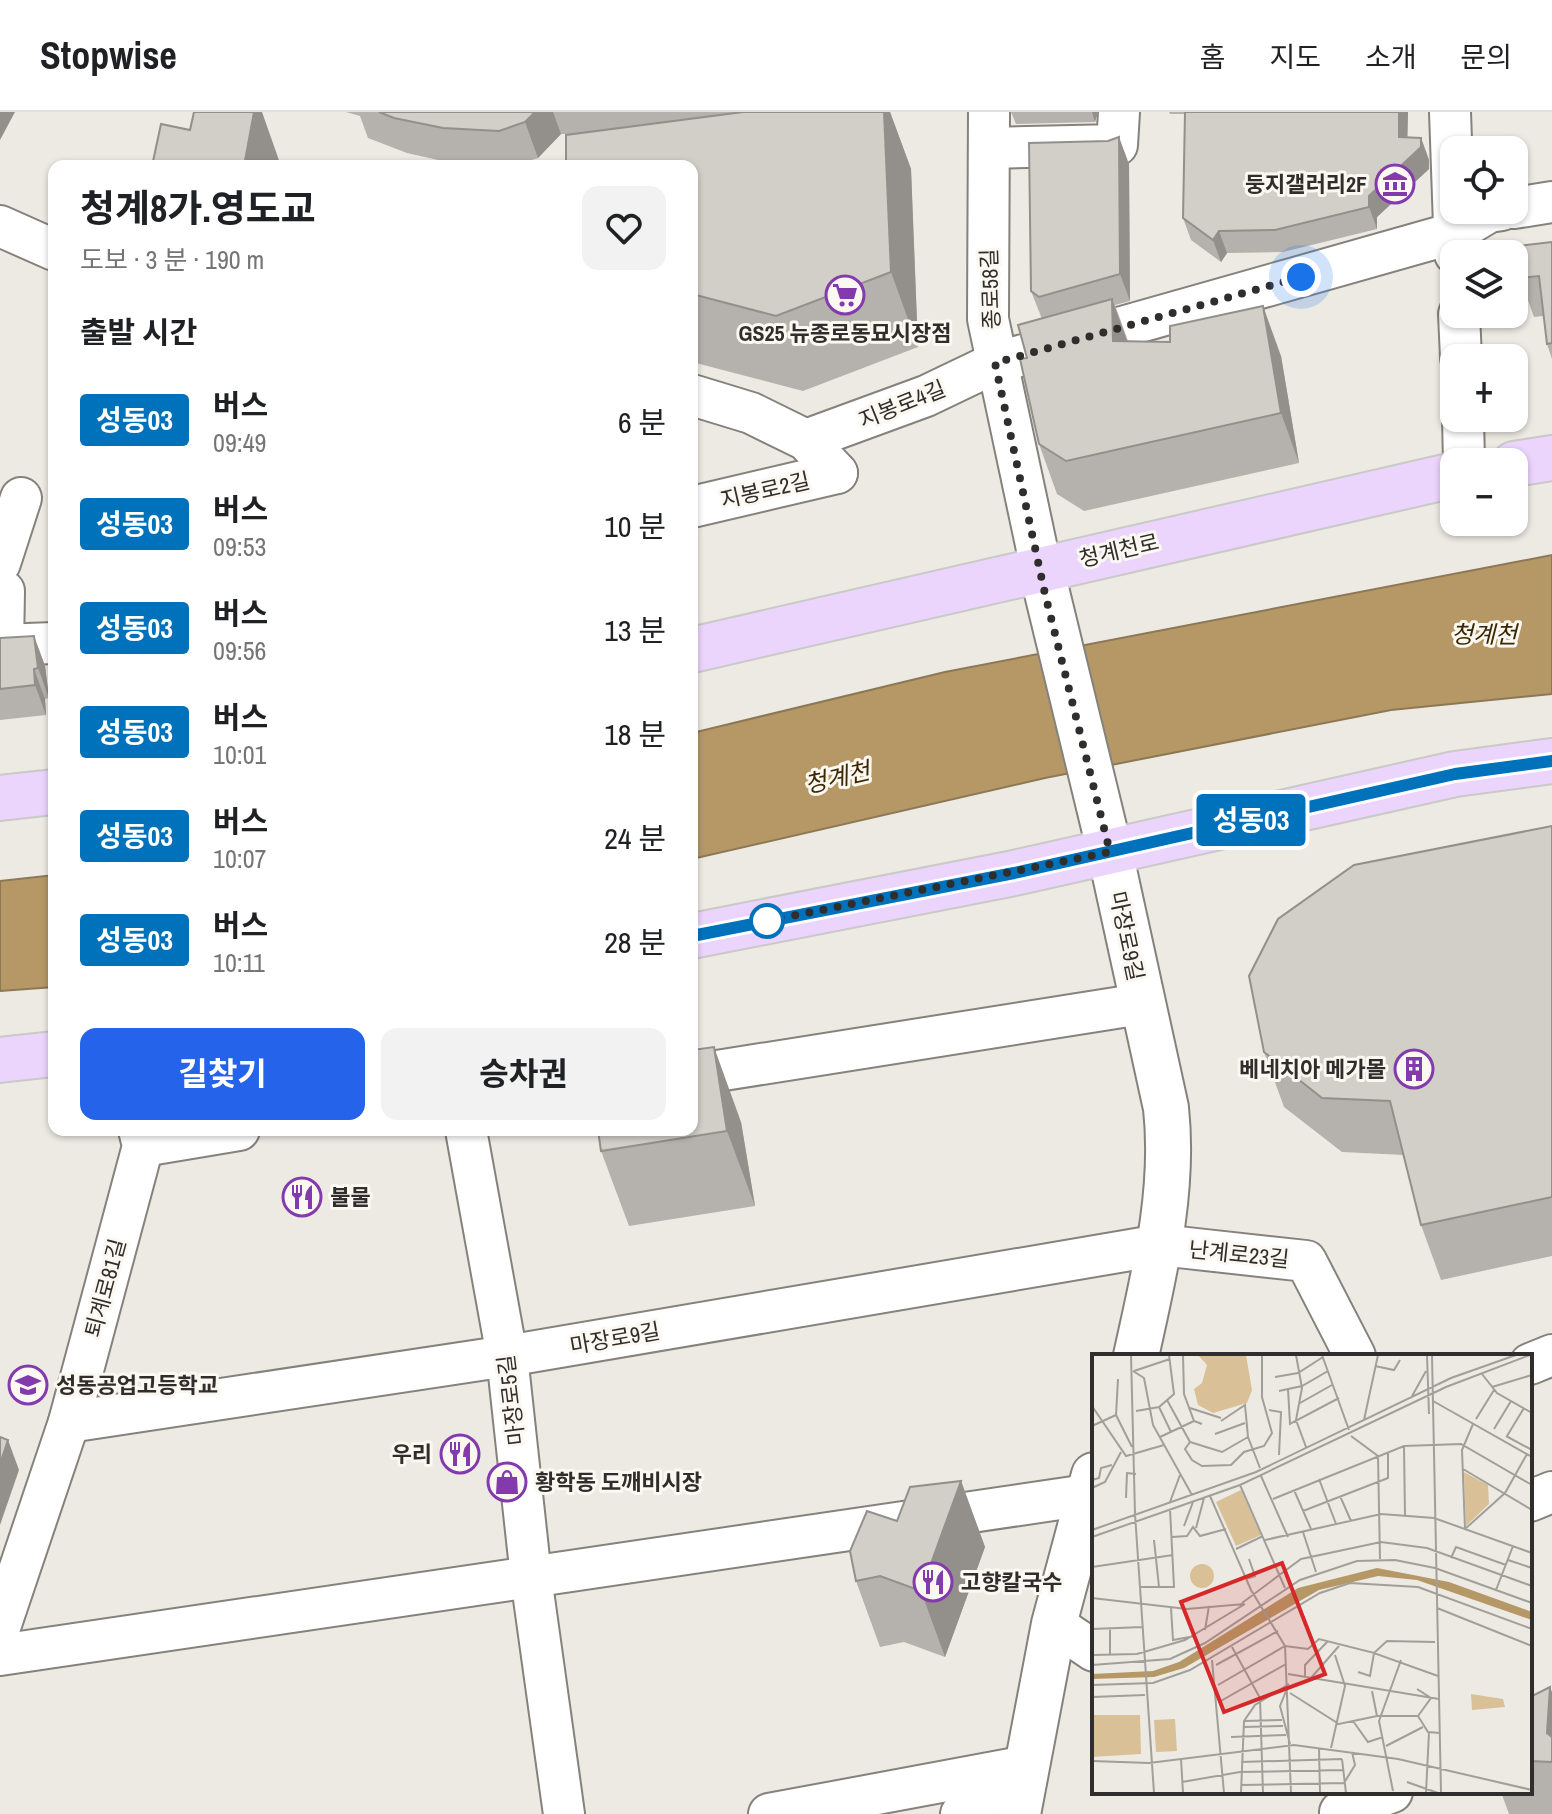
<!DOCTYPE html>
<html lang="ko">
<meta charset="utf-8">
<style>
body{margin:0;font-family:"Archivo Narrow","Noto Sans KR",sans-serif;background:#f2f2f2;color:#202124;height:100vh;display:flex;flex-direction:column;font-size:30px;white-space:nowrap}
*{box-sizing:border-box;margin:0}
p{font-size:26px;color:#757577}
.icon{flex:none;width:44px;height:44px;fill:none;stroke:currentColor;stroke-width:2;stroke-linecap:round;stroke-linejoin:round}
.map{position:relative;flex:1;overflow:hidden}
.side{position:absolute;left:48px;top:48px;width:650px;height:976px;display:flex;flex-direction:column;background:#fff;border-radius:16px;box-shadow:0 2px 6px #0004}
.side>*{flex:none}
.badge{padding:0 16px;border-radius:6px;font-size:28px;line-height:52px}
.buttons{position:absolute;left:1440px;top:24px;display:grid;gap:16px}
.buttons a{display:grid;place-items:center;width:88px;height:88px;border-radius:16px;background:#fff;box-shadow:0 2px 6px #0004;font-size:40px}
.you{position:absolute;width:40px;height:40px;margin:-20px;border:6px solid #fff;border-radius:50%;background:#1a73e8;box-shadow:0 0 0 12px #1a73e833}
.map>.badge{position:absolute;translate:-50% -50%;box-shadow:0 0 0 4px #fff}
h2{padding:0 32px;font-size:30px;line-height:72px}
.round{display:grid;place-items:center;flex:none;width:84px;height:84px;border-radius:16px;background:#f2f2f2}
.head{display:flex;align-items:center;justify-content:space-between;height:136px;padding:0 32px}
h1{font-size:38px;font-weight:700;line-height:60px}
.action{display:flex;gap:16px;margin-top:auto;padding:16px 32px}
.action a{flex:1;height:92px;border-radius:16px;background:#2563eb;color:#fff;font-size:32px;font-weight:700;line-height:92px;text-align:center}
.action a+a{background:#f2f2f2;color:#202124}
ul{padding:0;list-style:none}
li{display:flex;align-items:center;gap:24px;height:104px;padding:0 32px}
li div{flex:1}
li b{display:block;font-size:30px}
li em{font-style:normal}
li .badge{min-width:88px;font-weight:700;text-align:center}
header{display:flex;align-items:center;gap:48px;box-sizing:border-box;height:112px;padding:0 40px;background:#fff;border-bottom:2px solid #e0e0e0}
header strong{font-size:38px}
nav{display:flex;gap:44px;margin-inline-start:auto;font-size:28px}
.map>svg:first-child{display:block}
</style>
<header>
<strong>Stopwise</strong>
<nav><a>홈</a><a>지도</a><a>소개</a><a>문의</a></nav>
</header>
<div class="map">
<svg width="1552" height="1702" viewBox="0 0 1552 1702">
<rect width="100%" height="100%" fill="#edeae4"/>
<!-- water -->
<g fill="#b59866" stroke="#8d7855" stroke-width="2">
<path d="M1552 443V582L1391 598 1045 666 692 747V621L945 560Z"/>
<path d="M54 763V875L0 879V769Z"/>
</g>
<g fill="none" stroke-linecap="round" stroke-linejoin="round">
<!-- minor casing -->
<g stroke="#85827c" stroke-width="44">
<g id="minor">
<path d="M989 0 988 207 1041 456"/>
<path d="M1450 0 1455 142"/>
<path d="M989 36 1117 33 1119 0"/>
<path d="M1514 96 1552 90"/>
<path d="M0 114 54 138"/>
<path d="M1459 202 1461 246"/>
<path d="M692 283 751 301 806 328 837 361"/>
<path d="M1463 306 1464 350"/>
<path d="M806 328 926 284 995 251 1454 121 1489 100 1502 98"/>
<path d="M692 395 837 361"/>
<path d="M0 451 21 386"/>
<path d="M0 479H4L3 533"/>
<path d="M0 533 54 531"/>
<path d="M692 963 1141 892"/>
<path d="M466 1018 507 1244 531 1465 564 1702"/>
<path d="M143 1034 239 1018"/>
<path d="M1530 1252 1552 1243"/>
<path d="M69 1310 507 1244 1160 1133 1306 1149 1355 1244"/>
<path d="M1530 1389 1552 1380"/>
<path d="M1054 1512 1094 1539"/>
<path d="M0 1515 69 1310 143 1034 139 1018"/>
<path d="M0 1543 1087 1383"/>
<path d="M1340 1700 1392 1680"/>
<path d="M769 1702 1027 1654"/>
<path d="M961 1702 1021 1659"/>
</g>
</g>
<!-- tertiary casing -->
<g stroke="#85827c" stroke-width="48">
<g id="tertiary">
<path d="M1041 456 1110 740 1166 996C1175 1080 1154 1162 1136 1244"/>
<path d="M1018 1702 1054 1512 1094 1363"/>
</g>
</g>
<!-- primary casing -->
<g stroke="#c9c9c8" stroke-width="48">
<g id="primary">
<path d="M1514 352 1552 346"/>
<path d="M692 538 1454 363"/>
<path d="M0 686 54 680"/>
<path d="M692 824 1014 761 1455 662 1552 649"/>
<path d="M0 948 54 942"/>
</g>
</g>
<!-- minor -->
<use href="#minor" stroke="#fff" stroke-width="40"/>
<!-- tertiary -->
<use href="#tertiary" stroke="#fff" stroke-width="44"/>
<!-- primary -->
<use href="#primary" stroke="#ecd5fd" stroke-width="44"/>
</g>
<!-- wall -->
<g fill="#b5b1ac">
<path d="M346 0H735V1H738L737 0H890L911 57 918 235 803 279 692 250V54L575 22H561L538 46 513 54 456 52 407 41 368 26 360 4Z"/>
<path d="M1011 0H1098L1095 10 1016 12Z"/>
<path d="M1169 0H1408L1407 26H1421L1429 48V57L1377 105V117L1283 140 1227 141 1221 150 1191 128 1183 106 1185 2H1170Z"/>
<path d="M1129 52 1130 189 1115 193 1128 229 1281 244 1299 351 1084 399 1057 382 1039 332 1027 246 1042 207 1031 179Z"/>
<path d="M1552 130V247L1547 232 1543 204 1534 205 1520 166Z"/>
<path d="M34 524 45 554 49 586 45 587 46 603 0 608V526Z"/>
<path d="M1552 714V1144L1441 1168 1421 1113 1404 1043 1342 1040 1284 995 1264 940Z"/>
<path d="M741 1010 755 1094 629 1114 601 1039Z"/>
<path d="M961 1369 985 1435 945 1545 904 1530 880 1535 856 1469 897 1409Z"/>
<path d="M1552 1580V1702H1509L1501 1680H1530V1585Z"/>
</g>
<!-- shaded-wall -->
<g fill="#93908c">
<path d="M0 0H15L0 28Z"/>
<path d="M254 0H262L281 54H244Z"/>
<path d="M535 0H553L561 22 538 46 525 10Z"/>
<path d="M884 0H890L911 57 918 235 891 160Z"/>
<path d="M1092 0H1098L1095 10Z"/>
<path d="M1399 0H1408L1407 47 1399 25Z"/>
<path d="M1119 25 1129 52 1130 189 1120 162Z"/>
<path d="M1421 26 1429 48V57L1377 105V117L1369 95V84Z"/>
<path d="M1219 119 1227 141 1221 150 1213 128Z"/>
<path d="M1112 187 1130 237 1113 229Z"/>
<path d="M1263 194 1281 244 1299 351 1281 301Z"/>
<path d="M34 524 45 554 49 586 38 556Z"/>
<path d="M34 557 45 587 46 603 35 573Z"/>
<path d="M714 935 741 1010 755 1094 727 1019Z"/>
<path d="M8 1328 19 1358 0 1413V1352Z"/>
<path d="M961 1369 985 1435 945 1545 921 1479Z"/>
<path d="M1550 1575 1552 1580V1634L1547 1621Z"/>
</g>
<!-- building -->
<g fill="#d2cec8" stroke="#93908c" stroke-width="2">
<path d="M194 0H254L244 54H152L161 12 190 18Z"/>
<path d="M379 0H535L525 10 499 19 443 16 394 6Z"/>
<path d="M743 0H884L891 160 776 204 692 182V54H566V23Z"/>
<path d="M1185 0H1399V25L1421 26V35L1369 84V95L1275 118 1219 119 1213 128 1183 106Z"/>
<path d="M1119 25 1120 162 1039 185 1031 179 1029 31 1108 29Z"/>
<path d="M1552 130V231L1547 232 1539 164 1520 166 1517 134Z"/>
<path d="M1112 187 1113 229 1170 230V214L1263 194 1281 301 1066 349 1039 332 1020 247 1027 246 1018 213Z"/>
<path d="M34 524 38 556 34 557 35 573 0 577V526Z"/>
<path d="M1552 714V1085L1421 1113 1390 989 1322 986 1264 940 1249 864 1278 807 1354 753Z"/>
<path d="M714 935 727 1019 601 1039 598 1018H692V938Z"/>
<path d="M0 1325 8 1328 0 1352Z"/>
<path d="M961 1369 921 1479 880 1464 856 1469 850 1439 867 1399 897 1409 910 1375Z"/>
<path d="M1550 1575 1547 1621 1552 1625V1650L1530 1649V1585Z"/>
</g>
<g fill="none" stroke-linecap="round" stroke-linejoin="round">
<!-- line casing -->
<g stroke="#fff" stroke-width="18">
<path id="line" d="M692 824 1014 761 1455 662 1552 649"/>
</g>
<!-- line -->
<use href="#line" stroke="#0072bc" stroke-width="12"/>
<!-- walk -->
<path stroke="#302e2c" stroke-width="8" stroke-dasharray="0 14.4" d="M767 809 1110 740 1045 482 995 251 1301 165"/>
</g>
<!-- icons -->
<defs>
<g id="museum-ring" transform="scale(2)"><circle r="9.5" fill="#fbf7f1" stroke="#823aad" stroke-width="1.5"/><path d="M0-6L6-3V-2H-6V-3ZM-5-1h2V3h-2ZM-1-1h2V3h-2ZM3-1h2V3H3ZM-6 4H6V6H-6Z" fill="#823aad"/></g>
<g id="supermarket-ring" transform="scale(2)"><circle r="9.5" fill="#fbf7f1" stroke="#823aad" stroke-width="1.5"/><path d="M-6-5.5h2.5l.6 2H6L4.5 2H-2.5L-4.4-4H-6ZM-1.5 3.2a1.3 1.3 0 1 0 .1 0ZM3 3.2a1.3 1.3 0 1 0 .1 0Z" fill="#823aad"/></g>
<g id="building-ring" transform="scale(2)"><circle r="9.5" fill="#fbf7f1" stroke="#823aad" stroke-width="1.5"/><path d="M-4-6H4V6H1V3H-1V6H-4ZM-2.5-4.3h1.7v1.8h-1.7ZM.8-4.3h1.7v1.8H.8ZM-2.5-1h1.7V.8h-1.7ZM.8-1h1.7V.8H.8Z" fill="#823aad"/></g>
<g id="restaurant-ring" transform="scale(2)"><circle r="9.5" fill="#fbf7f1" stroke="#823aad" stroke-width="1.5"/><path d="M-5-6h1v4h1v-4h1v4h1v-4h1v5L-1.5 .5V6h-2V.5L-5-1ZM5-6V6H3V1.5H1.5Q1.5-4 5-6Z" fill="#823aad"/></g>
<g id="school-ring" transform="scale(2)"><circle r="9.5" fill="#fbf7f1" stroke="#823aad" stroke-width="1.5"/><path d="M0-5L7-2L0 1L-7-2ZM-4 1L0 2.5L4 1V4Q0 6-4 4Z" fill="#823aad"/></g>
<g id="shop-ring" transform="scale(2)"><circle r="9.5" fill="#fbf7f1" stroke="#823aad" stroke-width="1.5"/><path d="M-5-2.5h2.3a2.7 3.5 0 0 1 5.4 0H5L5.5 6h-11ZM-1.5-2.5h3a1.5 2.3 0 0 0-3 0Z" fill="#823aad"/></g>
</defs>
<g fill-rule="evenodd">
<use href="#museum-ring" x="1395" y="72"/>
<use href="#supermarket-ring" x="845" y="183"/>
<use href="#building-ring" x="1414" y="957"/>
<use href="#restaurant-ring" x="302" y="1085"/>
<use href="#school-ring" x="28" y="1273"/>
<use href="#restaurant-ring" x="460" y="1342"/>
<use href="#shop-ring" x="507" y="1370"/>
<use href="#restaurant-ring" x="933" y="1470"/>
</g>
<!-- markers -->
<circle fill="#fff" stroke="#0072bc" stroke-width="4" cx="767" cy="809" r="16"/>
<g text-anchor="middle" dominant-baseline="central" stroke-width="6" stroke-linejoin="round" paint-order="stroke">
<!-- poi labels -->
<g font-size="22" font-weight="bold" fill="#302e2c" stroke="#fbf7f1" text-anchor="start">
<text x="1367" y="72" text-anchor="end">둥지갤러리2F</text>
<text x="845" y="221" text-anchor="middle">GS25 뉴종로동묘시장점</text>
<text x="1386" y="957" text-anchor="end">베네치아 메가몰</text>
<text x="330" y="1085">불물</text>
<text x="56" y="1273">성동공업고등학교</text>
<text x="432" y="1342" text-anchor="end">우리</text>
<text x="535" y="1370">황학동 도깨비시장</text>
<text x="961" y="1470">고향칼국수</text>
</g>
<!-- street labels -->
<g font-size="22" fill="#302e2c" stroke="#fbf7f1">
<text transform="translate(990 177) rotate(-92)">종로58길</text>
<text transform="translate(902 292) rotate(-22)">지봉로4길</text>
<text transform="translate(765 378) rotate(-13)">지봉로2길</text>
<text transform="translate(1119 438) rotate(-13)">청계천로</text>
<text transform="translate(1127 824) rotate(78)">마장로9길</text>
<text transform="translate(1239 1142) rotate(6)">난계로23길</text>
<text transform="translate(105 1176) rotate(-75)">퇴계로81길</text>
<text transform="translate(615 1226) rotate(-10)">마장로9길</text>
<text transform="translate(511 1288) rotate(-97)">마장로5길</text>
</g>
<!-- water labels -->
<g font-size="24" font-style="italic" fill="#3b2700" stroke="#fbf7f1">
<text x="1484" y="522">청계천</text>
<text transform="translate(837 665) rotate(-13)">청계천</text>
</g>
</g>
<!-- overview -->
<g transform="translate(1092 1242)">
<rect width="440" height="440" fill="#edeae4"/>
<path d="M106 1H154L160 36 155 49 121 59 106 51 102 35 110 29 115 11ZM372 118 396 131 397 150 374 172ZM149 136 169 181 144 192 124 148ZM98 222a12 12 0 1 1 24 0a12 12 0 1 1-24 0ZM379 340 411 345 413 353 380 356ZM0 361H48L49 400 0 403ZM83 365 85 397 64 398 62 366Z" fill="#d9c097"/>
<path d="M285 214 357 228 440 258V266L325 226 286 222 227 236 92 314 62 323 0 325V320L61 317 87 308 206 234Z" fill="#b59866"/>
<path fill="none" stroke="#a19f9a" stroke-width="2" d="M39 1 43 160 62 439M91 1 92 40 102 67 110 70M204 1 210 34 204 66 214 93M230 1 257 76M335 1 337 60M340 1 349 439M283 12 302 16 308 6M41 17 52 24 61 71 100 141M42 17 78 5M390 20 405 39 440 59M183 23 206 19 231 3M26 25 24 61 40 93M400 33 440 21M196 35 198 70 247 44M187 37 210 32 236 17M319 44 334 17M75 46 98 88 93 95 100 106 110 112 139 111 152 98 172 92 180 79 170 43V1M341 47 440 103M208 49 240 31M0 52 34 102 72 91M67 53 79 78M98 54 129 64M177 56 189 58 187 101M44 57 67 53 82 40 77 1M384 65 402 36M272 66 286 1M129 67 153 51 156 83 168 114M0 72 24 61M402 75 419 47M123 80 153 69M259 82 286 102 288 205M414 82 440 96M415 82 432 54M68 83 102 67M98 88 130 98 156 83M312 92 313 162M371 115 440 156M169 122 196 183M227 125 244 170M0 126 7 124 9 114 20 111M148 131 193 234M0 134 13 128 29 98M202 136 219 175M118 142 159 236 193 292 199 439M248 142 259 167M34 144 35 119 44 120M181 145 312 92 369 90 440 131M78 148 88 121M211 157 296 124V98M92 172 101 148M104 174 112 144M373 175 370 96 381 70M373 175 413 139 435 100M0 176 164 118 359 24 424 1M211 178 224 218M0 183 148 131 354 33 438 1M80 183 95 182 101 173 108 182 134 175M62 186 67 233M173 186 289 160 342 164 440 199M144 195 171 182M359 204 364 193 414 211M416 206 440 214M0 213 81 201M154 225 163 222 157 205M48 233H82L78 155M404 236 421 192M0 244 95 255 152 250M150 249 209 205 289 188 335 194 440 232M79 254 81 286 103 282M345 254 440 292M18 274V301M0 275 51 273M113 276 117 252M140 293 168 344 171 439M0 301 45 300 93 286 153 250M120 306 132 439M0 311 78 305 113 289 208 226 265 207 303 206 343 214 440 249M124 311 186 277M266 318 278 322 282 299 346 322M196 320 347 345M213 323V311L236 287M219 324 247 292M0 331 61 329 98 316 228 239 258 229 326 233 440 275M126 331 193 292 216 295 227 285 282 299 295 287 343 288M196 332 188 352 198 390M325 335 339 344 326 362M280 337 285 362M198 339 247 370 285 362H326L336 378 348 379M0 343 53 341M127 348 194 310M152 367 190 366M261 367 276 388 291 383M152 373 191 372M139 383 194 381M294 392 331 373M239 394 253 332 243 301M227 395 228 439M89 405 91 439M250 405 254 439M0 407 57 409M149 408 250 405M57 409 202 391 306 405 440 436M90 428 148 418 251 416M315 428 346 439M149 431 252 429 263 411 260 398M301 437 287 367 309 306M149 439 152 367 163 351 197 330M334 439 337 378"/>
<path fill="#d62828" fill-opacity="0.15" stroke="#d62828" stroke-width="4" d="M190 209 233 320 132 358 89 248Z"/>
<rect width="440" height="440" fill="none" stroke="#302e2c" stroke-width="4"/>
</g>
</svg>
<div class="buttons">
<a><svg class="icon" aria-label="locate" viewBox="0 0 24 24"><circle cx="12" cy="12" r="6"/><path d="M12 2v4M12 18v4M2 12h4M18 12h4"/></svg></a>
<a><svg class="icon" aria-label="layers" viewBox="0 0 24 24"><path d="M12 4l9 5-9 5-9-5zM3 14l9 5 9-5"/></svg></a>
<a>+</a>
<a>−</a>
</div>
<div class="you" style="left:1301px;top:165px"></div>
<b class="badge" style="left:1251px;top:708px;background:#0072bc;color:#fff">성동03</b>
<section class="side">
<div class="head"><div><h1>청계8가.영도교</h1><p>도보 · 3 분 · 190 m</p></div><a class="round"><svg class="icon" aria-label="heart" viewBox="0 0 24 24"><path d="M12 20l-8-8c-3-5 5-10 8-4 3-6 11-1 8 4z"/></svg></a></div>
<h2>출발 시간</h2>
<ul>
<li><span class="badge" style="background:#0072bc;color:#fff">성동03</span><div><b>버스</b><p>09:49</p></div><em>6 분</em></li>
<li><span class="badge" style="background:#0072bc;color:#fff">성동03</span><div><b>버스</b><p>09:53</p></div><em>10 분</em></li>
<li><span class="badge" style="background:#0072bc;color:#fff">성동03</span><div><b>버스</b><p>09:56</p></div><em>13 분</em></li>
<li><span class="badge" style="background:#0072bc;color:#fff">성동03</span><div><b>버스</b><p>10:01</p></div><em>18 분</em></li>
<li><span class="badge" style="background:#0072bc;color:#fff">성동03</span><div><b>버스</b><p>10:07</p></div><em>24 분</em></li>
<li><span class="badge" style="background:#0072bc;color:#fff">성동03</span><div><b>버스</b><p>10:11</p></div><em>28 분</em></li>
</ul>
<div class="action"><a>길찾기</a><a>승차권</a></div>
</section>
</div>
